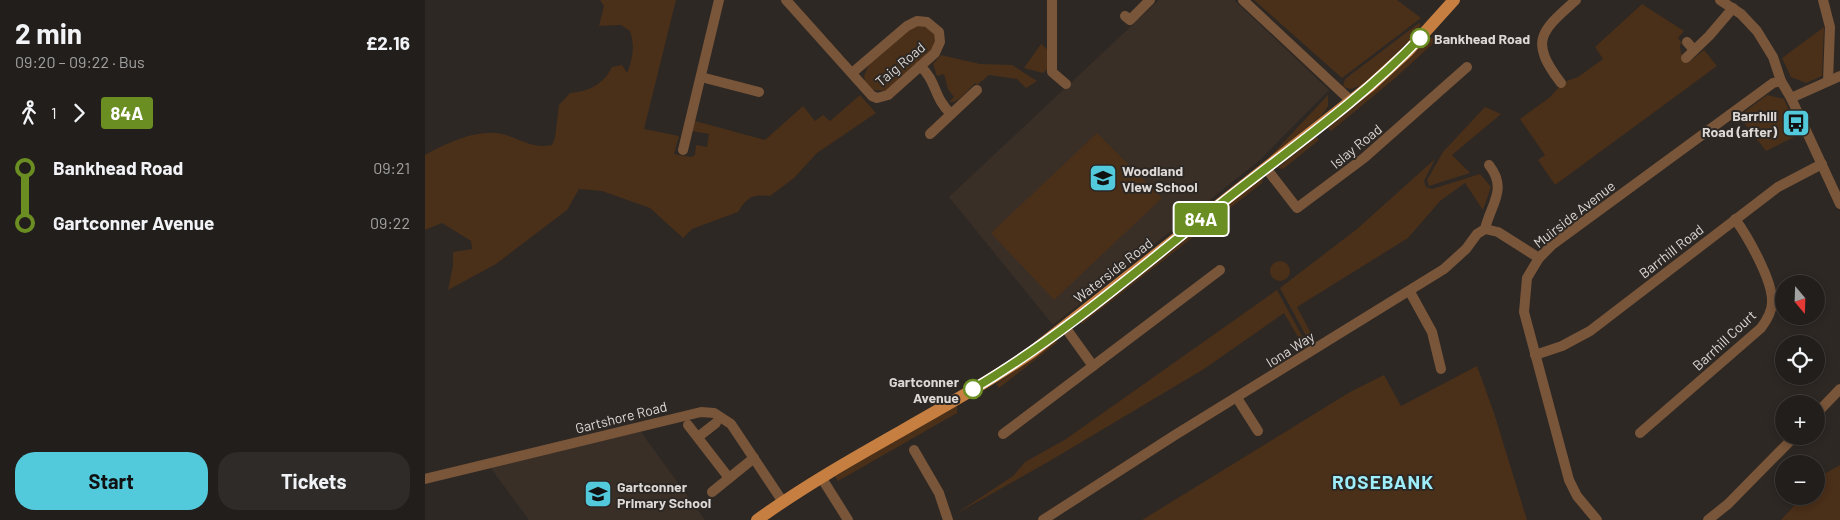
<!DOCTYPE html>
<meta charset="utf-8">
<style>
body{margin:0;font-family:Barlow,sans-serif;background:#2e2b28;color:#f1f3f6;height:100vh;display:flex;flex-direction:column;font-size:19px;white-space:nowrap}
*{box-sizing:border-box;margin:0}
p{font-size:16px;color:#a2a2a3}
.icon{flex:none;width:28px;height:28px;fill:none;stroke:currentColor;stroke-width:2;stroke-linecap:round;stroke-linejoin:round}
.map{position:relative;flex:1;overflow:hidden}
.drawer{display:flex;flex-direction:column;background:#221e1b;width:425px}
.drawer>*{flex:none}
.badge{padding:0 10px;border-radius:4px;font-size:18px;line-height:32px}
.needle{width:32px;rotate:161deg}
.tools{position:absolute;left:1350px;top:275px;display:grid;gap:10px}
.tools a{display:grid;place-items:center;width:50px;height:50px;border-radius:50%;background:#221e1b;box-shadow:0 2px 8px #0003,0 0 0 1px #3f3c3a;font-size:25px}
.map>.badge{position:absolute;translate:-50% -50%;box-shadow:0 0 0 2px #fff}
.legs{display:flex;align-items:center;gap:8px;height:55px;padding:0 15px;font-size:16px}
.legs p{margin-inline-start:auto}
.head{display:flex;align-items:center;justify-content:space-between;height:85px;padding:0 15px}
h1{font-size:28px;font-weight:700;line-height:38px}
.primary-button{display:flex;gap:10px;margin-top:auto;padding:10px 15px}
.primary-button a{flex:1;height:58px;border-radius:20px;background:#53cadc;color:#111;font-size:20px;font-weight:700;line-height:58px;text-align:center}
.primary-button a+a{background:#2e2b28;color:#f1f3f6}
ul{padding:0 15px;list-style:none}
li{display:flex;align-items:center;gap:18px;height:55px;font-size:19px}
li i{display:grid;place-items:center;width:8px;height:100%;margin:0 6px;background:currentColor}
li i::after{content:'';width:12px;height:12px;margin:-6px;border:4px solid;border-radius:50%;background:#221e1b}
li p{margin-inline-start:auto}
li:first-child i{background:linear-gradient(#0000 50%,currentColor 0)}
li:last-child i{background:linear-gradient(currentColor 50%,#0000 0)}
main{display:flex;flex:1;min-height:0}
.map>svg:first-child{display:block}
</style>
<main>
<section class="drawer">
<div class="head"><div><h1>2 min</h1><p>09:20 – 09:22 · Bus</p></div><b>£2.16</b></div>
<div class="legs"><svg class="icon" aria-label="walk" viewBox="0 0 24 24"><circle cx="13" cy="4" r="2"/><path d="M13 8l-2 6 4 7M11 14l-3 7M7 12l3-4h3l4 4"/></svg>1<svg class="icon" aria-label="forward" viewBox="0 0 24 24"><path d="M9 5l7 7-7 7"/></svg><b class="badge" style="background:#6b8e23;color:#fff">84A</b></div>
<ul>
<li><i style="color:#6b8e23"></i><b>Bankhead Road</b><p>09:21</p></li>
<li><i style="color:#6b8e23"></i><b>Gartconner Avenue</b><p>09:22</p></li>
</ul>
<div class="primary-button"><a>Start</a><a>Tickets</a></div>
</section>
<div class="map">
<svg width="1415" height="520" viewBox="0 0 1415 520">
<rect width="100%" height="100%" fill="#2d2824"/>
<!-- built -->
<g fill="#3a2f27">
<path d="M734 0H809L904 90 835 160 628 325 524 197Z"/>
<path d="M213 428 280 520H104L65 467Z"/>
</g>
<!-- green -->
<g fill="#4a2f19">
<path d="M175 0H251L219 129 254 136 249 154 266 157 270 155 271 145 282 147 284 134 266 131 270 121 340 140 378 106 390 121 398 115 405 121 435 95 451 113 392 153 369 178 345 196C327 194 322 197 313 212L267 229 258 238 225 208 177 191 154 189 142 210 71 264 23 290 28 266V252L47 249 46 241 17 223 0 230V155C20 144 47 131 71 133 91 135 105 150 127 145L130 138 134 105 145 93C164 91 178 85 187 67L197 65 202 73C208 58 210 47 205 31L196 25 174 26 179 6Z"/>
<path d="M829 0H972L996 18 917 78Z"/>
<path d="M1217 4 1259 31 1253 38 1257 43 1255 45 1256 53 1264 62 1279 50 1292 66 1130 185 1113 160 1120 155 1095 119 1124 98 1139 82 1153 77 1178 59 1170 47Z"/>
<path d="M994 23 996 25 989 32 991 34 939 84 926 89 918 87 920 79Z"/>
<path d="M500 24 511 36 509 49 461 91 448 90 440 82 439 76 444 64 488 25Z"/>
<path d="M1399 27 1397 76 1381 83 1366 77 1357 58Z"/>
<path d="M1012 33 1015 37 969 79 906 131 902 127Z"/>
<path d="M616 44 623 50V68L618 73 599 68Z"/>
<path d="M516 55 555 64 587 65 612 81 601 88 592 79 564 75 552 85 550 83C543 90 533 104 524 102L529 97 523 89 519 74 512 76 508 64Z"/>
<path d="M903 95V106L897 115 840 162Z"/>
<path d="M1342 95 1359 99 1375 134 1341 151 1314 116Z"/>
<path d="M1060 107 1076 114 1027 155 1045 173 1004 186 1002 180 1018 152Z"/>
<path d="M672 133 737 198 629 300 566 233Z"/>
<path d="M891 136 894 140 858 169 852 168Z"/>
<path d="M1010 159 999 181 1001 187 1007 189 1055 174 1066 187 1058 210 1040 183 1015 201 983 238 872 307 890 341 886 345 855 288 932 229Z"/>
<path d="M836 179H838L837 183 657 324 655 322Z"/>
<circle cx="855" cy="271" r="10"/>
<path d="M852 290 883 347 880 349 859 313 779 369 623 462 529 515 588 476 600 462 641 439Z"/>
<path d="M631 341 633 342 574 388 571 384Z"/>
<path d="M1052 366 1069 413 1102 520H717L925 392 959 375 976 406Z"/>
<path d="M532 406V413L413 481 410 476 520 411Z"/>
<path d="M1415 465V520H1356L1378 496H1391V481L1397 475Z"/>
</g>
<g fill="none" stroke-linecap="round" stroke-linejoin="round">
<!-- minor -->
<g stroke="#795539" stroke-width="10">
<path d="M361 0 447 96 452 98 463 95 510 53 515 42 514 32 502 22 492 21 482 26 427 73"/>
<path d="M627 0V72L641 84"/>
<path d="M818 0 926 101"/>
<path d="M1295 0 1316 14 1332 31 1348 57 1356 81 1366 98 1415 204"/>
<path d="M1398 0 1405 27 1403 81"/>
<path d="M700 16 705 20 725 0"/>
<path d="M1262 42 1269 50"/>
<path d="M1261 58 1284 36 1308 8"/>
<path d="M495 66C512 81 508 97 526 114"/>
<path d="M276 77 334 92"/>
<path d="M1136 83C1104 41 1115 32 1151 0"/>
<path d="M1366 98 1415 76"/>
<path d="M505 134 552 90"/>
<path d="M258 150 294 0"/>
<path d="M841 168 872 208 939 158 1042 67"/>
<path d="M1060 229 1073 232 1114 258"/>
<path d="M985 292 1007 332 1016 369"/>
<path d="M640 327 668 366"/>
<path d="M1110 355 1137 346 1165 331 1353 187 1397 164"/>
<path d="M812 398 833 431"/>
<path d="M1391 414 1415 389"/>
<path d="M263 425 304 478"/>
<path d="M1215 433 1336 328C1342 320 1347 312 1347 302 1348 281 1323 237 1310 219"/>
<path d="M578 434 795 270"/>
<path d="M273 437 291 423"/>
<path d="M489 450 514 493 523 520"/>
<path d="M396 477 423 520"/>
<path d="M0 479 276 412 289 413 306 424 358 502"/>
<path d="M287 492 329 458"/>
<path d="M618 520 750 435 1019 269 1041 249 1052 234 1060 229C1066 204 1083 189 1064 165"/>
<path d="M1172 520 1152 496 1144 480 1099 312 1102 278 1114 258 1127 245 1348 83 1356 81"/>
<path d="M1283 520 1303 504 1370 436"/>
</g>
<!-- major -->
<path stroke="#c77f41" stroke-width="12" d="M332 520C419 457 518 413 607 352L945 86 983 51 1029 0"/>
</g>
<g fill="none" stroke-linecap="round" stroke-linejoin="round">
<!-- line-1 casing -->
<g stroke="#fff" stroke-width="11">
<path id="line-1" d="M548 389C636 337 714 269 794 205 862 151 935 101 995 38"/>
</g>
<!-- line-1 -->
<use href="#line-1" stroke="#6b8e23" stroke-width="8"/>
</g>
<!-- icons -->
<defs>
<g id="bus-square" transform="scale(1.4375)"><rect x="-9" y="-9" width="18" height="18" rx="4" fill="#53cadc" stroke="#2d2824"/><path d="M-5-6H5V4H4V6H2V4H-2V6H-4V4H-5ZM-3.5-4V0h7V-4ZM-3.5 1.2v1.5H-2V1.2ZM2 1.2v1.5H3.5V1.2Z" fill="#111"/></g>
<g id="school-square" transform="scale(1.4375)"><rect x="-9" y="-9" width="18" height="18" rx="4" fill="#53cadc" stroke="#2d2824"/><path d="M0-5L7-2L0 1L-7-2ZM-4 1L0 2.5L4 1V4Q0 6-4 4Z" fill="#111"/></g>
</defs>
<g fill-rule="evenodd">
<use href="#bus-square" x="1371" y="123"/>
<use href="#school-square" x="678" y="178"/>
<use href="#school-square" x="173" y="494"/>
</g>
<!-- markers -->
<g fill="#fff" stroke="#6b8e23" stroke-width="2.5">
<circle cx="995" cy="38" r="9"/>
<circle cx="548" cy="389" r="9"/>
</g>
<g text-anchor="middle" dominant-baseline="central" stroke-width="4" stroke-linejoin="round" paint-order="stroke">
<!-- stop labels -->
<g font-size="14" font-weight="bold" fill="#dcd8d6" stroke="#2d2824" text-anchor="start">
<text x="1009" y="38">Bankhead Road</text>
<text x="534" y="381" text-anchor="end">Gartconner<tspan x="534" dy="16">Avenue</tspan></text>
</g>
<!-- street labels -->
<g font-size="14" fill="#dcd8d6" stroke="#2d2824">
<text transform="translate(475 64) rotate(-40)">Taig Road</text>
<text transform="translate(931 146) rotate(-39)">Islay Road</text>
<text transform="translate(1149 214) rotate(-38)">Muirside Avenue</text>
<text transform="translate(1246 251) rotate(-38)">Barrhill Road</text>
<text transform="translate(688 270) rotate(-38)">Waterside Road</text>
<text transform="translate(1299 340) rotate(-43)">Barrhill Court</text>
<text transform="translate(865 349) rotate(-32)">Iona Way</text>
<text transform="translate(196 417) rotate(-14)">Gartshore Road</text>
</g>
<!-- poi labels -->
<g font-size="14" font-weight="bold" fill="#dcd8d6" stroke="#2d2824" text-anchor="start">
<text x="1352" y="115" text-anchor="end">Barrhill<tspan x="1352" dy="16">Road (after)</tspan></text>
<text x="697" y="170">Woodland<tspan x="697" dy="16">View School</tspan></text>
<text x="192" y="486">Gartconner<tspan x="192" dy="16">Primary School</tspan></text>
</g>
<!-- district labels -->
<g font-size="19" font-weight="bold" letter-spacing="1" fill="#9dedfa" stroke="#2d2824">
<text x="958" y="481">ROSEBANK</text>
</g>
</g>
</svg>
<div class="tools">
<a><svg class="needle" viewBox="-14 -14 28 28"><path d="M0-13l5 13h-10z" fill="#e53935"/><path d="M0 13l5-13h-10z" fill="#a2a2a3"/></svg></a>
<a><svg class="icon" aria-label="locate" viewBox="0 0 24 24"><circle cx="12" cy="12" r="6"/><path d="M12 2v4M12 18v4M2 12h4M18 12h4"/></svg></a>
<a>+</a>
<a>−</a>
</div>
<b class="badge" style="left:776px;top:219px;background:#6b8e23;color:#fff">84A</b>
</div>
</main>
